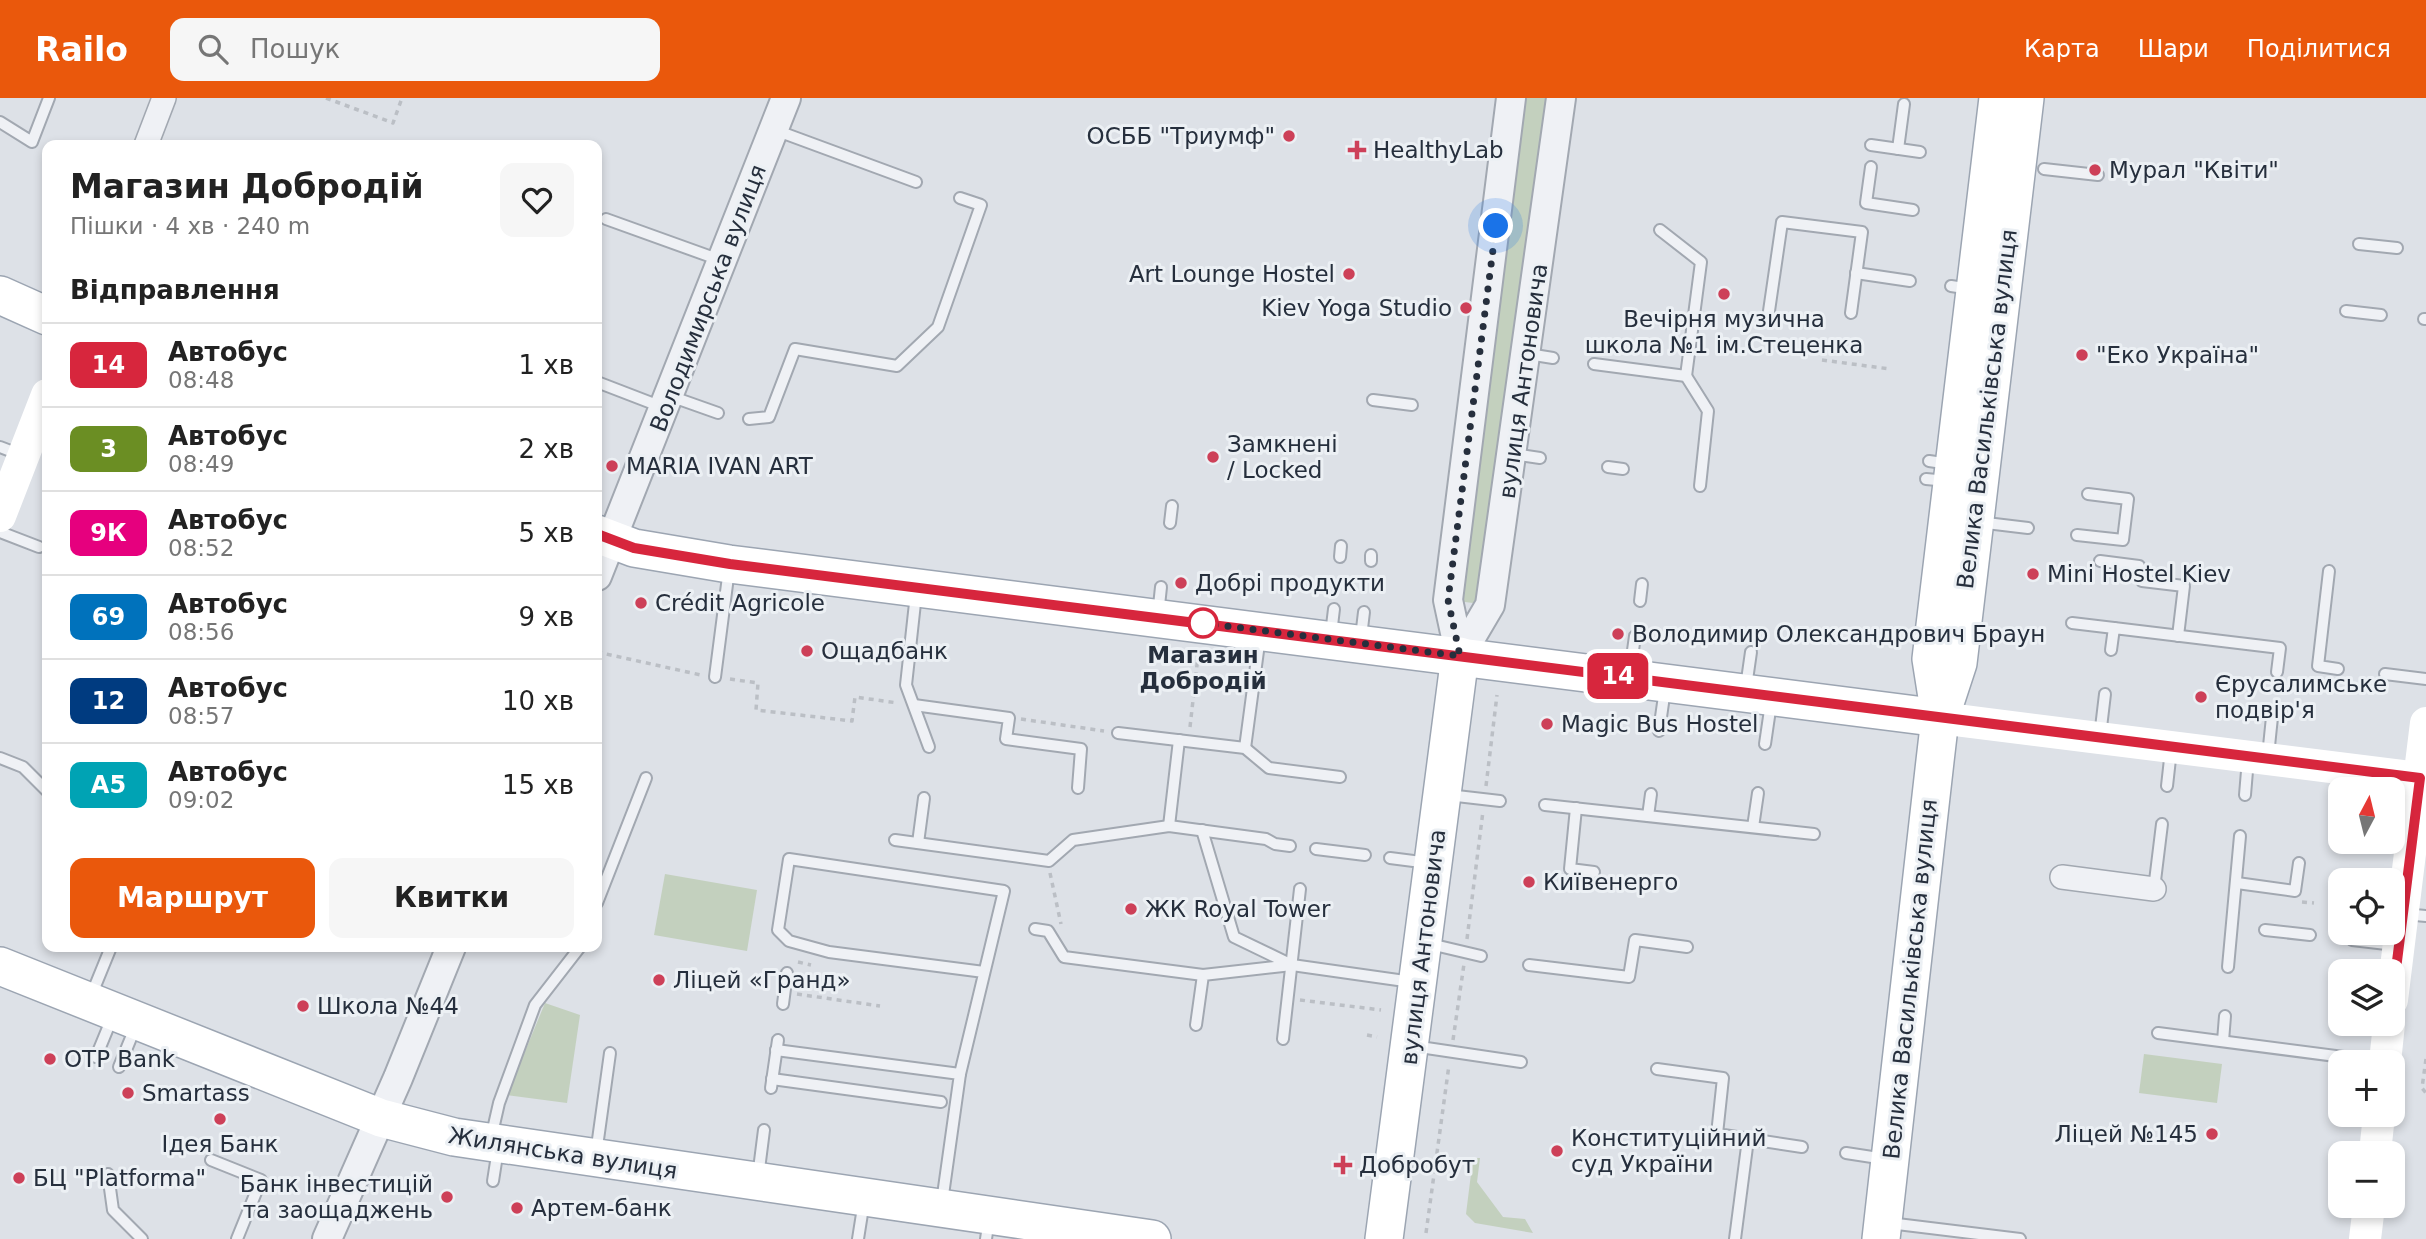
<!DOCTYPE html>
<html lang="uk">
<meta charset="utf-8">
<style>
body{margin:0;font-family:"DejaVu Sans",sans-serif;background:#f6f6f6;color:#222;height:100vh;display:flex;flex-direction:column;font-size:26px;white-space:nowrap}
*{box-sizing:border-box;margin:0}
p{font-size:23px;color:#767676}
.icon{flex:none;width:38px;height:38px;fill:none;stroke:currentColor;stroke-width:2;stroke-linecap:round;stroke-linejoin:round}
.map{position:relative;flex:1;overflow:hidden}
.details{position:absolute;left:42px;top:42px;width:560px;height:812px;display:flex;flex-direction:column;background:#fff;border-radius:14px;box-shadow:0 4px 10px #0003}
.details>*{flex:none}
.badge{padding:0 14px;border-radius:10px;font-size:24px;line-height:46px}
.needle{width:46px;rotate:7deg}
.fabs{position:absolute;left:2328px;top:679px;display:grid;gap:14px}
.fabs a{display:grid;place-items:center;width:77px;height:77px;border-radius:14px;background:#fff;box-shadow:0 4px 10px #0003;font-size:35px}
.you{position:absolute;width:35px;height:35px;margin:-18px;border:5px solid #fff;border-radius:50%;background:#1a73e8;box-shadow:0 0 0 10px #1a73e833}
.map>.badge{position:absolute;translate:-50% -50%;box-shadow:0 0 0 4px #fff}
h2{padding:0 28px;font-size:26px;line-height:63px}
.round{display:grid;place-items:center;flex:none;width:74px;height:74px;border-radius:14px;background:#f6f6f6}
.head{display:flex;align-items:center;justify-content:space-between;height:119px;padding:0 28px}
h1{font-size:33px;font-weight:700;line-height:52px}
.action{display:flex;gap:14px;margin-top:auto;padding:14px 28px}
.action a{flex:1;height:80px;border-radius:14px;background:#ea580c;color:#fff;font-size:28px;font-weight:700;line-height:80px;text-align:center}
.action a+a{background:#f6f6f6;color:#222}
ul{padding:0;list-style:none}
li{display:flex;align-items:center;gap:21px;height:84px;padding:0 28px;border-top:2px solid #e0e0e0}
li div{flex:1}
li b{display:block;font-size:26px}
li em{font-style:normal}
li .badge{min-width:77px;font-weight:700;text-align:center}
header{display:flex;align-items:center;gap:42px;box-sizing:border-box;height:98px;padding:0 35px;background:#ea580c;color:#fff}
header strong{font-size:33px}
nav{display:flex;gap:38px;margin-inline-start:auto;font-size:24px}
.search{width:490px;height:63px;background:#f6f6f6;display:flex;align-items:center;gap:18px;box-sizing:border-box;padding:0 24px;border-radius:14px;color:#767676;font-size:26px}
.map>svg:first-child{display:block}
</style>
<header>
<strong>Railo</strong>
<div class="search"><svg class="icon" aria-label="search" viewBox="0 0 24 24"><circle cx="10" cy="10" r="6"/><path d="M15 15l6 6"/></svg>Пошук</div>
<nav><a>Карта</a><a>Шари</a><a>Поділитися</a></nav>
</header>
<div class="map">
<svg width="2426" height="1141" viewBox="0 0 2426 1141">
<rect width="100%" height="100%" fill="#dde1e7"/>
<!-- green -->
<g fill="#c3d0be">
<path d="M1511 0H1561L1490 507 1448 502Z"/>
<path d="M665 776 757 792 747 853 654 837Z"/>
<path d="M545 905 580 917 567 1005 507 997Z"/>
<path d="M2144 956 2222 966 2217 1005 2139 995Z"/>
<path d="M1473 1060H1480L1477 1084 1503 1119 1525 1121 1533 1135 1475 1125 1466 1116Z"/>
</g>
<g fill="none" stroke-linecap="round" stroke-linejoin="round">
<!-- service casing -->
<g stroke="#a2a8b1" stroke-width="14">
<g id="service">
<path d="M0 24 32 44 49 0"/>
<path d="M775 32 916 84"/>
<path d="M1871 47 1920 54"/>
<path d="M1898 51 1904 6"/>
<path d="M1871 69 1866 105 1913 112"/>
<path d="M2044 71 2098 77"/>
<path d="M606 121 720 162"/>
<path d="M2359 146 2397 150"/>
<path d="M1856 175 1910 183"/>
<path d="M1951 188 1971 191"/>
<path d="M1769 213 1782 124 1862 134 1851 215"/>
<path d="M2346 213 2381 217"/>
<path d="M2424 221H2426"/>
<path d="M1528 256 1553 260"/>
<path d="M1594 266 1686 278 1701 164 1660 132"/>
<path d="M1686 278 1708 313 1700 388"/>
<path d="M597 284 662 309"/>
<path d="M670 298 718 315"/>
<path d="M1373 302 1412 307"/>
<path d="M749 321 769 319 795 251 897 268 938 229 981 107 960 100"/>
<path d="M0 349 21 357"/>
<path d="M1513 356 1540 360"/>
<path d="M1929 363 1950 366"/>
<path d="M1608 369 1623 371"/>
<path d="M1926 381 1948 383"/>
<path d="M1978 424 2028 430"/>
<path d="M1170 425 1172 408"/>
<path d="M0 434 39 449"/>
<path d="M2077 437 2123 442 2128 401 2088 396"/>
<path d="M1340 459 1341 448"/>
<path d="M1371 463V457"/>
<path d="M2100 463 2139 468 2142 483 2184 488 2178 538"/>
<path d="M2329 473 2318 568 2338 571"/>
<path d="M916 496 906 587 929 649"/>
<path d="M1640 503 1642 486"/>
<path d="M1158 517 1161 489"/>
<path d="M2072 525 2114 530"/>
<path d="M1331 536 1334 511"/>
<path d="M1361 539 1364 514"/>
<path d="M2111 552 2114 530 2280 550 2277 574"/>
<path d="M1630 574 1635 538"/>
<path d="M2385 576 2426 581"/>
<path d="M715 579 729 471"/>
<path d="M1746 589 1751 554"/>
<path d="M914 607 1009 620 1006 641 1081 651 1078 690"/>
<path d="M1659 633 1665 591"/>
<path d="M1118 635 1245 650 1269 670 1340 679"/>
<path d="M2100 638 2105 596"/>
<path d="M1765 646 1771 605"/>
<path d="M1245 650 1260 538"/>
<path d="M2268 658 2272 619"/>
<path d="M0 660 23 669 47 693"/>
<path d="M2167 688 2171 652"/>
<path d="M1448 697 1500 703"/>
<path d="M2245 697 2248 661"/>
<path d="M1545 707 1814 736"/>
<path d="M1576 710 1570 771 1594 774"/>
<path d="M1648 718 1651 696"/>
<path d="M1169 728 1179 642"/>
<path d="M1753 729 1758 695"/>
<path d="M1202 732 1234 839 1292 867"/>
<path d="M895 742 1049 763 1073 742 1169 728 1266 741 1275 746 1290 748"/>
<path d="M918 745 924 700"/>
<path d="M1316 751 1365 757"/>
<path d="M1390 760 1429 765"/>
<path d="M2237 785 2295 793 2299 765"/>
<path d="M2154 791 2162 726"/>
<path d="M597 805 646 680"/>
<path d="M2404 816 2426 818"/>
<path d="M1035 831 1048 833 1064 859 1203 877"/>
<path d="M2265 832 2310 837"/>
<path d="M2352 842 2395 847"/>
<path d="M1430 846 1481 858"/>
<path d="M1529 867 1629 879 1635 842 1687 849"/>
<path d="M2228 869 2240 738"/>
<path d="M91 898 111 849"/>
<path d="M783 906 787 875"/>
<path d="M1196 927 1203 877 1292 867 1412 884"/>
<path d="M2158 935 2382 964"/>
<path d="M1283 941 1300 791"/>
<path d="M2223 943 2225 918"/>
<path d="M1413 948 1521 964"/>
<path d="M776 952 960 976 942 1104"/>
<path d="M96 959 112 920"/>
<path d="M119 969 135 930"/>
<path d="M1657 971 1723 980 1717 1036 1802 1049"/>
<path d="M960 976 1004 793 789 761 778 832 789 843 829 854 984 874"/>
<path d="M772 981 941 1004"/>
<path d="M771 990 778 942"/>
<path d="M491 1040 499 1005 535 907 580 849"/>
<path d="M1846 1055 1885 1061"/>
<path d="M596 1056 610 955"/>
<path d="M211 1062 261 1082 237 1141"/>
<path d="M108 1076 113 1112 142 1141"/>
<path d="M758 1079 764 1032"/>
<path d="M493 1083 498 1051"/>
<path d="M1889 1125 2020 1141"/>
<path d="M858 1141 864 1103"/>
<path d="M986 1141 989 1121"/>
<path d="M1735 1141 1748 1041"/>
</g>
</g>
<!-- minor casing -->
<g stroke="#a2a8b1" stroke-width="26">
<g id="minor">
<path d="M146 47 164 0"/>
<path d="M2062 779 2154 791"/>
</g>
</g>
<!-- tertiary casing -->
<g stroke="#a2a8b1" stroke-width="32">
<g id="tertiary">
<path d="M597 478 786 0"/>
<path d="M1460 558 1490 507 1561 0"/>
<path d="M1460 558 1448 502 1511 0"/>
<path d="M327 1141 398 980 451 849"/>
</g>
</g>
<!-- primary casing -->
<g stroke="#9ca5b2" stroke-width="40">
<g id="primary">
<path d="M0 197 47 218"/>
<path d="M597 436 634 450 729 466 1940 620"/>
<path d="M1939 612 1931 561 1998 0"/>
<path d="M0 868 381 1020 454 1039 1152 1141"/>
<path d="M1384 1141 1460 558"/>
<path d="M1881 1141 1935 663 1940 620 1958 565 2025 0"/>
</g>
</g>
<!-- path -->
<g stroke="#bbbfc5" stroke-width="3.5" stroke-dasharray="5 5" stroke-linecap="butt">
<path d="M326 0 393 25 402 0"/>
<path d="M1822 262 1890 271"/>
<path d="M597 554 701 577"/>
<path d="M730 581 758 585 756 612 852 623 855 599 898 605"/>
<path d="M1021 621 1104 633"/>
<path d="M1190 629 1198 558"/>
<path d="M1486 688 1497 597"/>
<path d="M1050 775 1061 826"/>
<path d="M2302 804 2314 805"/>
<path d="M1467 841 1483 713"/>
<path d="M798 864 811 867"/>
<path d="M797 896 880 908"/>
<path d="M1300 902 1381 912"/>
<path d="M1367 937 1377 939"/>
<path d="M1453 942 1464 866"/>
<path d="M2426 961 2422 990 2426 995"/>
<path d="M1426 1135 1449 967"/>
</g>
<!-- service -->
<use href="#service" stroke="#eff1f5" stroke-width="10"/>
<!-- minor -->
<use href="#minor" stroke="#eff1f5" stroke-width="23"/>
<!-- tertiary -->
<use href="#tertiary" stroke="#eff1f5" stroke-width="28"/>
<!-- secondary -->
<g stroke="#fff" stroke-width="32">
<path d="M0 418 47 297"/>
<path d="M1940 620 2426 681"/>
<path d="M2392 902 2426 625"/>
<path d="M2385 964 2389 926"/>
<path d="M2375 1055 2379 1017"/>
<path d="M2365 1141 2369 1108"/>
</g>
<!-- primary -->
<use href="#primary" stroke="#fff" stroke-width="37"/>
</g>
<g fill="none" stroke-linecap="round" stroke-linejoin="round">
<!-- line casing -->
<g stroke="#fff" stroke-width="16">
<path id="line" d="M597 436 634 450 730 466 2420 680 2392 903"/>
</g>
<!-- line -->
<use href="#line" stroke="#d7263d" stroke-width="10"/>
<!-- walk -->
<path stroke="#262f3d" stroke-width="7" stroke-dasharray="0 12.6" d="M1203 525 1460 558 1448 502 1496 128"/>
</g>
<!-- markers -->
<g fill="#cd4058" stroke="#ecf0f4" stroke-width="2.5">
<circle cx="1289" cy="38" r="7"/>
<path d="M1353.5 41.5h7v7h7v7h-7v7h-7v-7h-7v-7h7z"/>
<circle cx="2095" cy="72" r="7"/>
<circle cx="1349" cy="176" r="7"/>
<circle cx="1724" cy="196" r="7"/>
<circle cx="1466" cy="210" r="7"/>
<circle cx="2082" cy="257" r="7"/>
<circle cx="1213" cy="359" r="7"/>
<circle cx="612" cy="368" r="7"/>
<circle cx="2033" cy="476" r="7"/>
<circle cx="1181" cy="485" r="7"/>
<circle cx="641" cy="505" r="7"/>
<circle cx="1618" cy="536" r="7"/>
<circle cx="807" cy="553" r="7"/>
<circle cx="2201" cy="599" r="7"/>
<circle cx="1547" cy="626" r="7"/>
<circle cx="1529" cy="784" r="7"/>
<circle cx="1131" cy="811" r="7"/>
<circle cx="659" cy="882" r="7"/>
<circle cx="303" cy="908" r="7"/>
<circle cx="50" cy="961" r="7"/>
<circle cx="128" cy="995" r="7"/>
<circle cx="220" cy="1021" r="7"/>
<circle cx="2212" cy="1036" r="7"/>
<circle cx="1557" cy="1053" r="7"/>
<path d="M1339.5 1056.5h7v7h7v7h-7v7h-7v-7h-7v-7h7z"/>
<circle cx="19" cy="1080" r="7"/>
<circle cx="447" cy="1099" r="7"/>
<circle cx="517" cy="1110" r="7"/>
</g>
<circle fill="#fff" stroke="#d7263d" stroke-width="3.5" cx="1203" cy="525" r="14"/>
<g text-anchor="middle" dominant-baseline="central" stroke-width="6" stroke-linejoin="round" paint-order="stroke">
<!-- poi labels -->
<g font-size="23" fill="#262f3d" stroke="#ecf0f4" text-anchor="start">
<text x="1275" y="38" text-anchor="end">ОСББ "Триумф"</text>
<text x="1373" y="52">HealthyLab</text>
<text x="2109" y="72">Мурал "Квіти"</text>
<text x="1335" y="176" text-anchor="end">Art Lounge Hostel</text>
<text x="1452" y="210" text-anchor="end">Kiev Yoga Studio</text>
<text x="1724" y="221" text-anchor="middle">Вечірня музична<tspan x="1724" dy="26">школа №1 ім.Стеценка</tspan></text>
<text x="2096" y="257">"Еко Україна"</text>
<text x="1227" y="346">Замкнені<tspan x="1227" dy="26">/ Locked</tspan></text>
<text x="626" y="368">MARIA IVAN ART</text>
<text x="2047" y="476">Mini Hostel Kiev</text>
<text x="1195" y="485">Добрі продукти</text>
<text x="655" y="505">Crédit Agricole</text>
<text x="1632" y="536">Володимир Олександрович Браун</text>
<text x="821" y="553">Ощадбанк</text>
<text x="2215" y="586">Єрусалимське<tspan x="2215" dy="26">подвір'я</tspan></text>
<text x="1561" y="626">Magic Bus Hostel</text>
<text x="1543" y="784">Київенерго</text>
<text x="1145" y="811">ЖК Royal Tower</text>
<text x="673" y="882">Ліцей «Гранд»</text>
<text x="317" y="908">Школа №44</text>
<text x="64" y="961">OTP Bank</text>
<text x="142" y="995">Smartass</text>
<text x="2198" y="1036" text-anchor="end">Ліцей №145</text>
<text x="1571" y="1040">Конституційний<tspan x="1571" dy="26">суд України</tspan></text>
<text x="220" y="1046" text-anchor="middle">Ідея Банк</text>
<text x="1359" y="1067">Добробут</text>
<text x="33" y="1080">БЦ "Platforma"</text>
<text x="433" y="1086" text-anchor="end">Банк інвестицій<tspan x="433" dy="26">та заощаджень</tspan></text>
<text x="531" y="1110">Артем-банк</text>
</g>
<!-- street labels -->
<g font-size="23" fill="#262f3d" stroke="#ecf0f4">
<text transform="translate(708 200) rotate(-69)">Володимирська вулиця</text>
<text transform="translate(1523 283) rotate(-82)">вулиця Антоновича</text>
<text transform="translate(1987 311) rotate(-83)">Велика Васильківська вулиця</text>
<text transform="translate(1423 849) rotate(-83)">вулиця Антоновича</text>
<text transform="translate(1910 881) rotate(-84)">Велика Васильківська вулиця</text>
<text transform="translate(563 1055) rotate(9)">Жилянська вулиця</text>
</g>
<!-- stop labels -->
<g font-size="23" font-weight="bold" fill="#262f3d" stroke="#ecf0f4">
<text x="1203" y="557">Магазин<tspan x="1203" dy="26">Добродій</tspan></text>
</g>
</g>
</svg>
<div class="fabs">
<a><svg class="needle" viewBox="-14 -14 28 28"><path d="M0-13l5 13h-10z" fill="#e53935"/><path d="M0 13l5-13h-10z" fill="#767676"/></svg></a>
<a><svg class="icon" aria-label="locate" viewBox="0 0 24 24"><circle cx="12" cy="12" r="6"/><path d="M12 2v4M12 18v4M2 12h4M18 12h4"/></svg></a>
<a><svg class="icon" aria-label="layers" viewBox="0 0 24 24"><path d="M12 4l9 5-9 5-9-5zM3 14l9 5 9-5"/></svg></a>
<a>+</a>
<a>−</a>
</div>
<div class="you" style="left:1496px;top:128px"></div>
<b class="badge" style="left:1618px;top:578px;background:#d7263d;color:#fff">14</b>
<section class="details">
<div class="head"><div><h1>Магазин Добродій</h1><p>Пішки · 4 хв · 240 m</p></div><a class="round"><svg class="icon" aria-label="heart" viewBox="0 0 24 24"><path d="M12 20l-8-8c-3-5 5-10 8-4 3-6 11-1 8 4z"/></svg></a></div>
<h2>Відправлення</h2>
<ul>
<li><span class="badge" style="background:#d7263d;color:#fff">14</span><div><b>Автобус</b><p>08:48</p></div><em>1 хв</em></li>
<li><span class="badge" style="background:#6b8e23;color:#fff">3</span><div><b>Автобус</b><p>08:49</p></div><em>2 хв</em></li>
<li><span class="badge" style="background:#e6007e;color:#fff">9К</span><div><b>Автобус</b><p>08:52</p></div><em>5 хв</em></li>
<li><span class="badge" style="background:#0072bc;color:#fff">69</span><div><b>Автобус</b><p>08:56</p></div><em>9 хв</em></li>
<li><span class="badge" style="background:#003b80;color:#fff">12</span><div><b>Автобус</b><p>08:57</p></div><em>10 хв</em></li>
<li><span class="badge" style="background:#00a3b4;color:#fff">А5</span><div><b>Автобус</b><p>09:02</p></div><em>15 хв</em></li>
</ul>
<div class="action"><a>Маршрут</a><a>Квитки</a></div>
</section>
</div>
